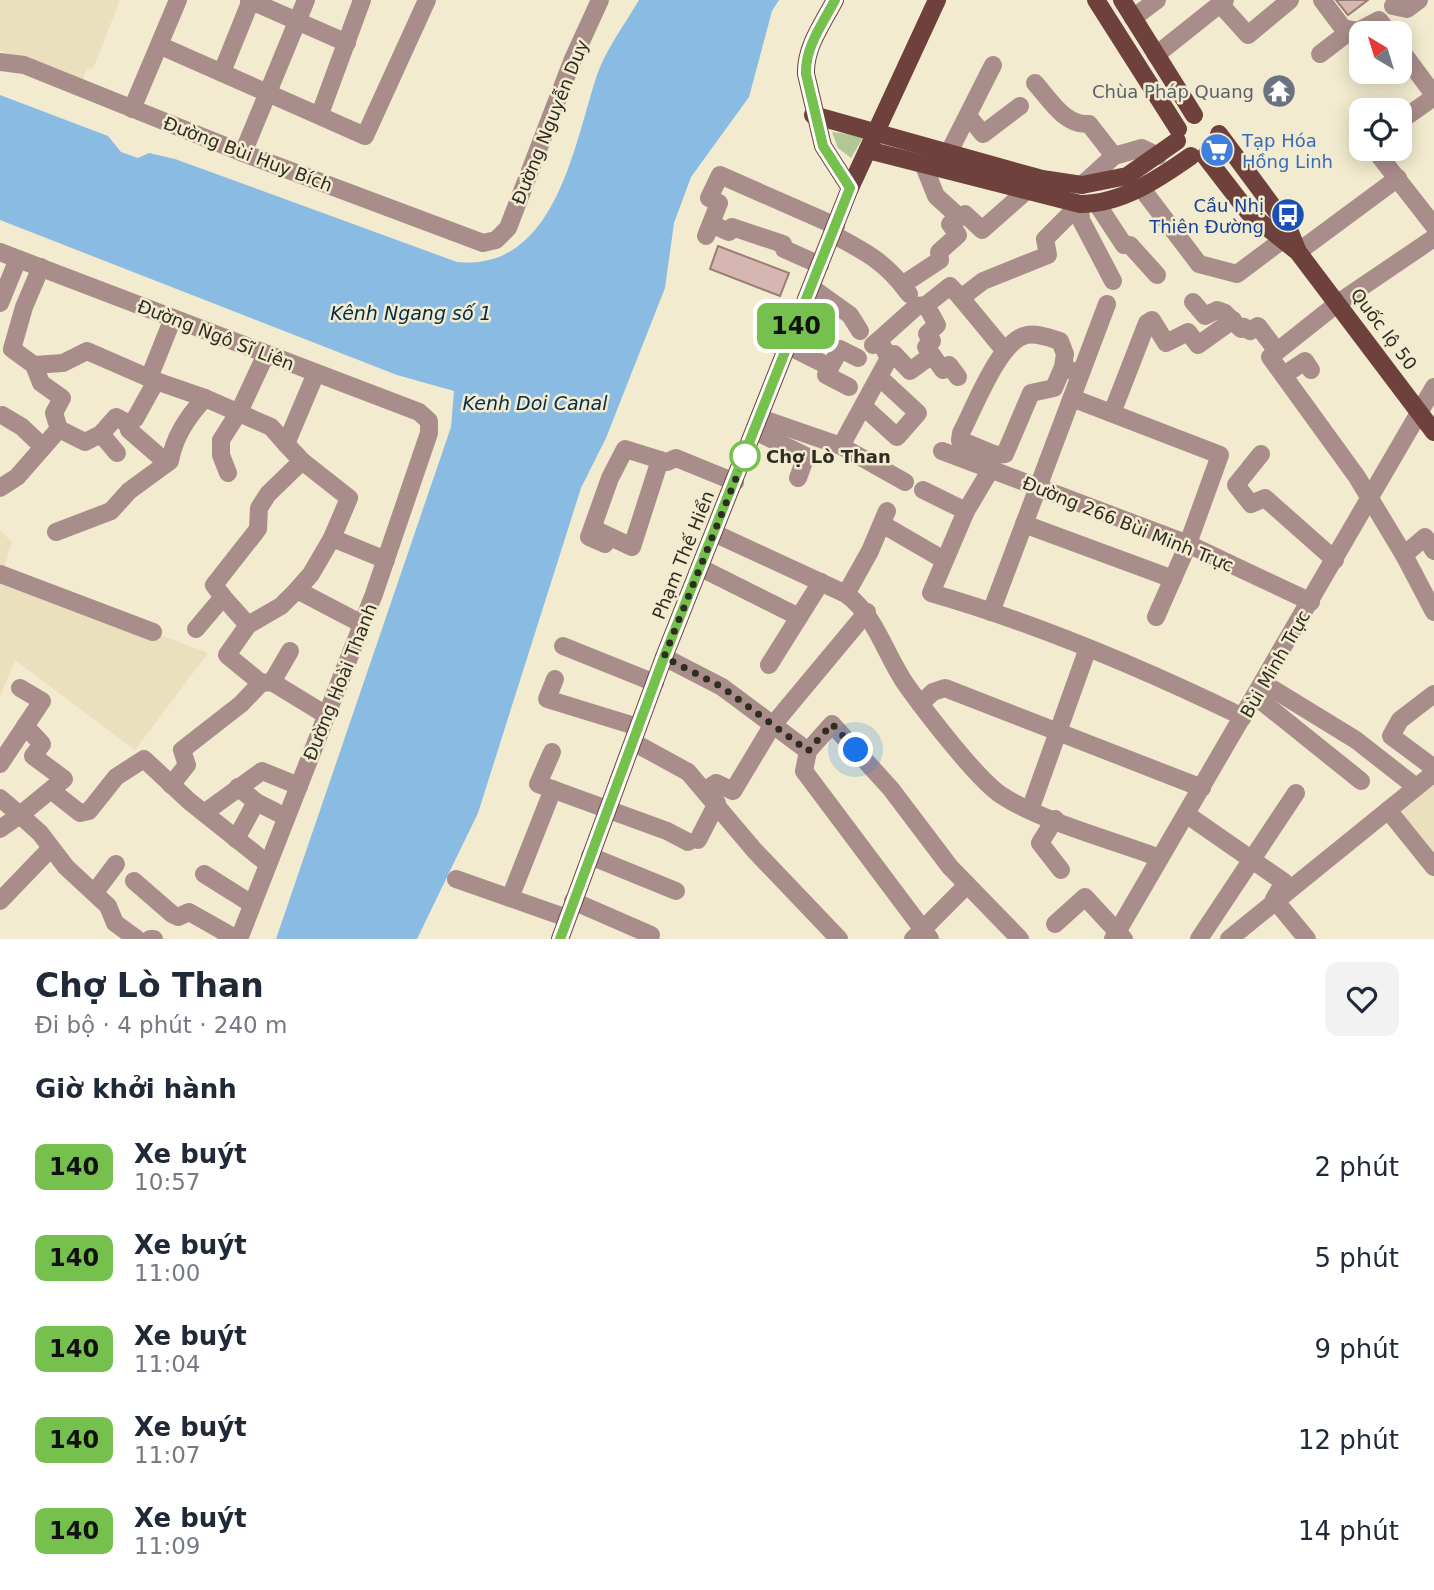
<!DOCTYPE html>
<html lang="vi">
<meta charset="utf-8">
<style>
body{margin:0;font-family:"DejaVu Sans",sans-serif;background:#f2f2f3;color:#1f2937;height:100vh;display:flex;flex-direction:column;font-size:26px;white-space:nowrap}
*{box-sizing:border-box;margin:0}
p{font-size:23px;color:#747a83}
.icon{flex:none;width:38px;height:38px;fill:none;stroke:currentColor;stroke-width:2;stroke-linecap:round;stroke-linejoin:round}
.map{position:relative;height:939px;overflow:hidden}
.sheet{display:flex;flex-direction:column;background:#fff;flex:1}
.sheet>*{flex:none}
.badge{padding:0 14px;border-radius:10px;font-size:24px;line-height:46px}
.needle{width:46px;rotate:322deg}
.controls{position:absolute;left:1349px;top:21px;display:grid;gap:14px}
.controls a{display:grid;place-items:center;width:63px;height:63px;border-radius:14px;background:#fff;box-shadow:0 4px 18px #0003;font-size:35px}
.you{position:absolute;width:35px;height:35px;margin:-18px;border:5px solid #fff;border-radius:50%;background:#1a73e8;box-shadow:0 0 0 10px #1a73e833}
.map>.badge{position:absolute;translate:-50% -50%;box-shadow:0 0 0 4px #fff}
h2{padding:0 35px;font-size:26px;line-height:63px}
.round{display:grid;place-items:center;flex:none;width:74px;height:74px;border-radius:14px;background:#f2f2f3}
.summary{display:flex;align-items:center;justify-content:space-between;height:119px;padding:0 35px}
h1{font-size:33px;font-weight:600;line-height:52px}
ul{padding:0;list-style:none}
li{display:flex;align-items:center;gap:21px;height:91px;padding:0 35px}
li div{flex:1}
li b{display:block;font-size:26px}
li em{font-style:normal}
li .badge{min-width:77px;font-weight:700;text-align:center}
.map>svg:first-child{display:block}
</style>
<div class="map">
<svg width="1434" height="939" viewBox="0 0 1434 939">
<rect width="100%" height="100%" fill="#f2ebcf"/>
<!-- built -->
<g fill="#eae0bd">
<path d="M0 0H120L93 69 87 68 81 84 0 50Z"/>
<path d="M0 530 12 542 2 575 208 653 135 750 15 660 0 697Z"/>
<path d="M1434 775V856L1395 807Z"/>
</g>
<!-- green -->
<path fill="#b1c894" d="M832 132 864 136 851 158 838 148Z"/>
<!-- water -->
<path fill="#8abbe2" d="M639 0H779L772 11 749 97 691 177 674 223 665 288 606 438 581 488 478 813 417 939H276L451 427 454 391 397 375 0 220V95L108 136 121 152 138 158 149 153 175 159 457 262C556 272 574 144 597 75 606 49 625 24 639 0Z"/>
<!-- building -->
<g fill="#d6b6b0" stroke="#9a7d77" stroke-width="2">
<path d="M1336 0H1368L1348 15Z"/>
<path d="M718 246 789 273 780 296 710 269Z"/>
</g>
<g fill="none" stroke-linecap="round" stroke-linejoin="round">
<!-- minor -->
<g stroke="#a98d8a" stroke-width="18">
<path d="M249 0 347 43"/>
<path d="M1322 0 1343 28 1358 31 1379 20 1389 33"/>
<path d="M1220 4 1248 35 1290 0"/>
<path d="M1393 6 1407 9 1419 0"/>
<path d="M1133 18 1157 0"/>
<path d="M161 46 365 136 427 0"/>
<path d="M1400 49 1434 95"/>
<path d="M1320 54 1350 31"/>
<path d="M1156 55 1225 0"/>
<path d="M0 62 24 65 243 153 483 243 496 240 508 228 573 59 600 0"/>
<path d="M222 72 251 0"/>
<path d="M1035 83C1050 100 1065 126 1089 124L1114 156"/>
<path d="M132 109 178 0"/>
<path d="M320 114 362 0"/>
<path d="M968 116 983 134 1020 106"/>
<path d="M1400 121 1434 97"/>
<path d="M1374 149 1434 226"/>
<path d="M243 153 306 0"/>
<path d="M948 154 993 65"/>
<path d="M924 166 936 196 958 216"/>
<path d="M1082 185 1114 156 1142 148 1158 156"/>
<path d="M1142 189 1199 264 1237 274 1281 241"/>
<path d="M1080 204 1081 220 1113 281"/>
<path d="M1097 204 1124 245H1130L1157 275"/>
<path d="M711 224 729 232 732 227 783 244 784 249 820 265"/>
<path d="M832 234C866 252 886 262 909 294"/>
<path d="M706 236 719 203 709 198 720 175 836 226"/>
<path d="M1434 238 1338 303 1270 357 1357 477 1404 555 1425 537 1434 551"/>
<path d="M0 252 419 412 429 421V433L374 594 239 939"/>
<path d="M1298 252 1398 178"/>
<path d="M902 285 940 260 939 252 958 235 950 224 965 214 982 230 1025 192"/>
<path d="M811 287 850 315 860 331"/>
<path d="M961 298 1004 350"/>
<path d="M1193 302 1205 316 1217 310 1225 313 1241 329 1244 327 1250 331 1258 326 1277 351"/>
<path d="M0 303 18 259"/>
<path d="M926 305 937 325 927 334 932 341 926 347 943 370 949 365 958 377"/>
<path d="M917 306 926 305 950 286 961 298 983 281 1048 255 1045 239 1080 204"/>
<path d="M879 340 917 306"/>
<path d="M788 346 830 367"/>
<path d="M889 358 894 354 910 371 932 355"/>
<path d="M34 365 63 363 87 351 149 378"/>
<path d="M1063 367 1054 388 1031 393 1005 454 996 455 960 440 961 433C974 409 999 340 1027 335 1037 333 1050 338 1060 341L1065 354 1063 367 1080 374"/>
<path d="M1284 375 1305 361 1311 370"/>
<path d="M849 387 826 375 840 349 858 358"/>
<path d="M205 398 271 427 286 444"/>
<path d="M1072 398 1220 455 1186 549 1156 617"/>
<path d="M864 407 897 437 918 413 879 377"/>
<path d="M1112 413 1147 323 1152 320 1166 343 1188 332 1198 345 1233 320"/>
<path d="M2 415 22 427 43 447"/>
<path d="M760 418 841 446 905 482"/>
<path d="M127 423 129 430 167 463"/>
<path d="M59 429 85 442 101 434 116 417 127 423 135 419 156 381 149 378 173 318"/>
<path d="M755 431 806 456 798 478"/>
<path d="M101 434 117 453"/>
<path d="M841 446 889 358 879 340 873 345"/>
<path d="M942 451 1188 544 1311 602"/>
<path d="M1261 454 1236 485 1251 504 1265 498 1335 560"/>
<path d="M302 461 349 498 332 538"/>
<path d="M228 473 221 455V440L239 412 266 354"/>
<path d="M0 488 17 477 59 429 54 413 62 398 41 383 34 365 12 349 24 307 41 267"/>
<path d="M923 490 966 511 991 469"/>
<path d="M966 511 931 593C1039 624 1142 668 1243 717"/>
<path d="M882 524 944 560"/>
<path d="M1024 524 1173 579"/>
<path d="M598 531 632 547 660 460"/>
<path d="M56 532 111 511 129 491 170 461C174 437 188 416 205 398L156 381"/>
<path d="M714 533 846 594C877 617 885 655 907 686 925 711 977 779 1001 795 1040 821 1115 841 1160 858"/>
<path d="M605 544 589 537 610 478 625 449 667 462 676 458 735 482"/>
<path d="M1404 555 1434 612"/>
<path d="M701 568 799 617"/>
<path d="M0 574 153 632"/>
<path d="M297 590 311 574 332 538 386 560"/>
<path d="M846 594 870 551 887 511"/>
<path d="M223 597 214 585 258 529 259 508 268 494 302 461 286 444 316 373"/>
<path d="M991 612 1107 304"/>
<path d="M196 629 223 597 248 625"/>
<path d="M563 646 655 683"/>
<path d="M664 657 722 687 808 751"/>
<path d="M769 665 821 582"/>
<path d="M555 679 547 699 638 727"/>
<path d="M272 682 290 651"/>
<path d="M1263 683 1356 740 1416 787"/>
<path d="M1434 694 1400 720 1391 736 1434 768"/>
<path d="M1255 696 1361 781"/>
<path d="M920 704 933 692 945 688 1202 788"/>
<path d="M326 715 272 682 261 683 227 655 248 625 281 606 297 590 362 624"/>
<path d="M25 726 42 744 33 756 64 779 20 815 40 833 66 867 108 906 115 923 137 939"/>
<path d="M633 742 688 772 755 851 839 939"/>
<path d="M552 752 538 784 667 831 688 842"/>
<path d="M0 764 42 701 20 688"/>
<path d="M171 785 187 765 182 750 241 704 261 683"/>
<path d="M238 787 256 802 286 817"/>
<path d="M705 790 716 783 733 791 772 726 867 612"/>
<path d="M52 791 80 813 89 811 116 777 144 759 189 801 268 864"/>
<path d="M0 798 20 815 0 829"/>
<path d="M1030 810 1088 648"/>
<path d="M1388 810 1434 867"/>
<path d="M204 813 262 771 299 786"/>
<path d="M1186 814 1284 882 1274 899 1307 939"/>
<path d="M1055 819 1040 843 1061 870"/>
<path d="M236 839 256 802"/>
<path d="M698 840 717 803"/>
<path d="M590 856 676 891"/>
<path d="M204 874 252 904"/>
<path d="M456 879 567 918"/>
<path d="M134 881 172 914 178 917 189 912 237 939"/>
<path d="M95 892 116 864"/>
<path d="M510 898 553 789"/>
<path d="M0 901 51 848"/>
<path d="M573 901 651 935"/>
<path d="M1055 924 1085 897 1124 939"/>
<path d="M150 939H154"/>
<path d="M913 939 967 885"/>
<path d="M930 939 804 771 808 751 832 724 891 789 950 867 1020 939"/>
<path d="M1113 939 1434 387"/>
<path d="M1199 939 1296 793"/>
<path d="M1229 939 1434 773"/>
</g>
<!-- major -->
<g stroke="#6f413d" stroke-width="18">
<path d="M835 0C823 23 805 47 806 74L823 146 850 188"/>
<path d="M1096 0 1178 129"/>
<path d="M1122 0 1194 115"/>
<path d="M813 115 1042 179 1082 185 1127 176 1177 141"/>
<path d="M1219 134 1288 227 1298 252"/>
<path d="M868 150 1080 204C1122 204 1158 179 1191 156"/>
<path d="M1205 156 1249 213 1298 252 1434 432"/>
<path d="M560 939 664 657 850 188 937 0"/>
</g>
</g>
<g fill="none" stroke-linecap="round" stroke-linejoin="round">
<!-- line casing -->
<g stroke="#fff" stroke-width="16">
<path id="line" d="M560 939 664 657 850 188 823 146 806 74C805 47 823 23 835 0"/>
</g>
<!-- line -->
<use href="#line" stroke="#76c04d" stroke-width="10"/>
<!-- walk -->
<path stroke="#2f2c21" stroke-width="7" stroke-dasharray="0 12.6" d="M745 456 664 657 722 687 808 751 832 724 856 750"/>
</g>
<!-- icons -->
<defs>
<g id="temple-disc" transform="scale(1.75)"><circle r="9.5" fill="#6b7280" stroke="#f2ebcf"/><path d="M0-6L5-2H3V0L6.5 2.5H4V6H1.5V3h-3V6H-4V2.5H-6.5L-3 0V-2H-5Z" fill="#fff"/></g>
<g id="supermarket-disc" transform="scale(1.75)"><circle r="9.5" fill="#3f7fe0" stroke="#f2ebcf"/><path d="M-6-5.5h2.5l.6 2H6L4.5 2H-2.5L-4.4-4H-6ZM-1.5 3.2a1.3 1.3 0 1 0 .1 0ZM3 3.2a1.3 1.3 0 1 0 .1 0Z" fill="#fff"/></g>
<g id="bus-disc" transform="scale(1.75)"><circle r="9.5" fill="#1a4fb4" stroke="#f2ebcf"/><path d="M-5-6H5V4H4V6H2V4H-2V6H-4V4H-5ZM-3.5-4V0h7V-4ZM-3.5 1.2v1.5H-2V1.2ZM2 1.2v1.5H3.5V1.2Z" fill="#fff"/></g>
</defs>
<g fill-rule="evenodd">
<use href="#temple-disc" x="1279" y="91"/>
<use href="#supermarket-disc" x="1217" y="150"/>
<use href="#bus-disc" x="1288" y="215"/>
</g>
<!-- markers -->
<circle fill="#fff" stroke="#76c04d" stroke-width="3.5" cx="745" cy="456" r="14"/>
<g text-anchor="middle" dominant-baseline="central" stroke-width="5" stroke-linejoin="round" paint-order="stroke">
<!-- worship labels -->
<g font-size="18" fill="#5b616d" stroke="#f2ebcf" text-anchor="end">
<text x="1254" y="91">Chùa Pháp Quang</text>
</g>
<!-- street labels -->
<g font-size="18" fill="#2f2c21" stroke="#f2ebcf">
<text transform="translate(550 122) rotate(-68)">Đường Nguyễn Duy</text>
<text transform="translate(248 154) rotate(21)">Đường Bùi Huy Bích</text>
<text transform="translate(1384 329) rotate(53)">Quốc lộ 50</text>
<text transform="translate(216 335) rotate(21)">Đường Ngô Sĩ Liên</text>
<text transform="translate(1128 524) rotate(22)">Đường 266 Bùi Minh Trực</text>
<text transform="translate(683 555) rotate(-68)">Phạm Thế Hiển</text>
<text transform="translate(1275 664) rotate(-60)">Bùi Minh Trực</text>
<text transform="translate(340 682) rotate(-68)">Đường Hoài Thanh</text>
</g>
<!-- shop labels -->
<g font-size="18" fill="#366cbe" stroke="#f2ebcf" text-anchor="start">
<text x="1242" y="140">Tạp Hóa<tspan x="1242" dy="21">Hồng Linh</tspan></text>
</g>
<!-- transit labels -->
<g font-size="18" fill="#164399" stroke="#f2ebcf" text-anchor="end">
<text x="1264" y="205">Cầu Nhị<tspan x="1264" dy="21">Thiên Đường</tspan></text>
</g>
<!-- stop labels -->
<g font-size="18" font-weight="bold" fill="#2f2c21" stroke="#f2ebcf" text-anchor="start">
<text x="766" y="456">Chợ Lò Than</text>
</g>
<!-- water labels -->
<g font-size="19" font-style="italic" fill="#032c45" stroke="#f2ebcf">
<text x="411" y="313">Kênh Ngang số 1</text>
<text x="535" y="403">Kenh Doi Canal</text>
</g>
</g>
</svg>
<div class="controls">
<a><svg class="needle" viewBox="-14 -14 28 28"><path d="M0-13l5 13h-10z" fill="#e53935"/><path d="M0 13l5-13h-10z" fill="#747a83"/></svg></a>
<a><svg class="icon" aria-label="locate" viewBox="0 0 24 24"><circle cx="12" cy="12" r="6"/><path d="M12 2v4M12 18v4M2 12h4M18 12h4"/></svg></a>
</div>
<div class="you" style="left:856px;top:750px"></div>
<b class="badge" style="left:796px;top:326px;background:#76c04d;color:#111">140</b>
</div>
<section class="sheet">
<div class="summary"><div><h1>Chợ Lò Than</h1><p>Đi bộ · 4 phút · 240 m</p></div><a class="round"><svg class="icon" aria-label="heart" viewBox="0 0 24 24"><path d="M12 20l-8-8c-3-5 5-10 8-4 3-6 11-1 8 4z"/></svg></a></div>
<h2>Giờ khởi hành</h2>
<ul>
<li><span class="badge" style="background:#76c04d;color:#111">140</span><div><b>Xe buýt</b><p>10:57</p></div><em>2 phút</em></li>
<li><span class="badge" style="background:#76c04d;color:#111">140</span><div><b>Xe buýt</b><p>11:00</p></div><em>5 phút</em></li>
<li><span class="badge" style="background:#76c04d;color:#111">140</span><div><b>Xe buýt</b><p>11:04</p></div><em>9 phút</em></li>
<li><span class="badge" style="background:#76c04d;color:#111">140</span><div><b>Xe buýt</b><p>11:07</p></div><em>12 phút</em></li>
<li><span class="badge" style="background:#76c04d;color:#111">140</span><div><b>Xe buýt</b><p>11:09</p></div><em>14 phút</em></li>
</ul>
</section>
